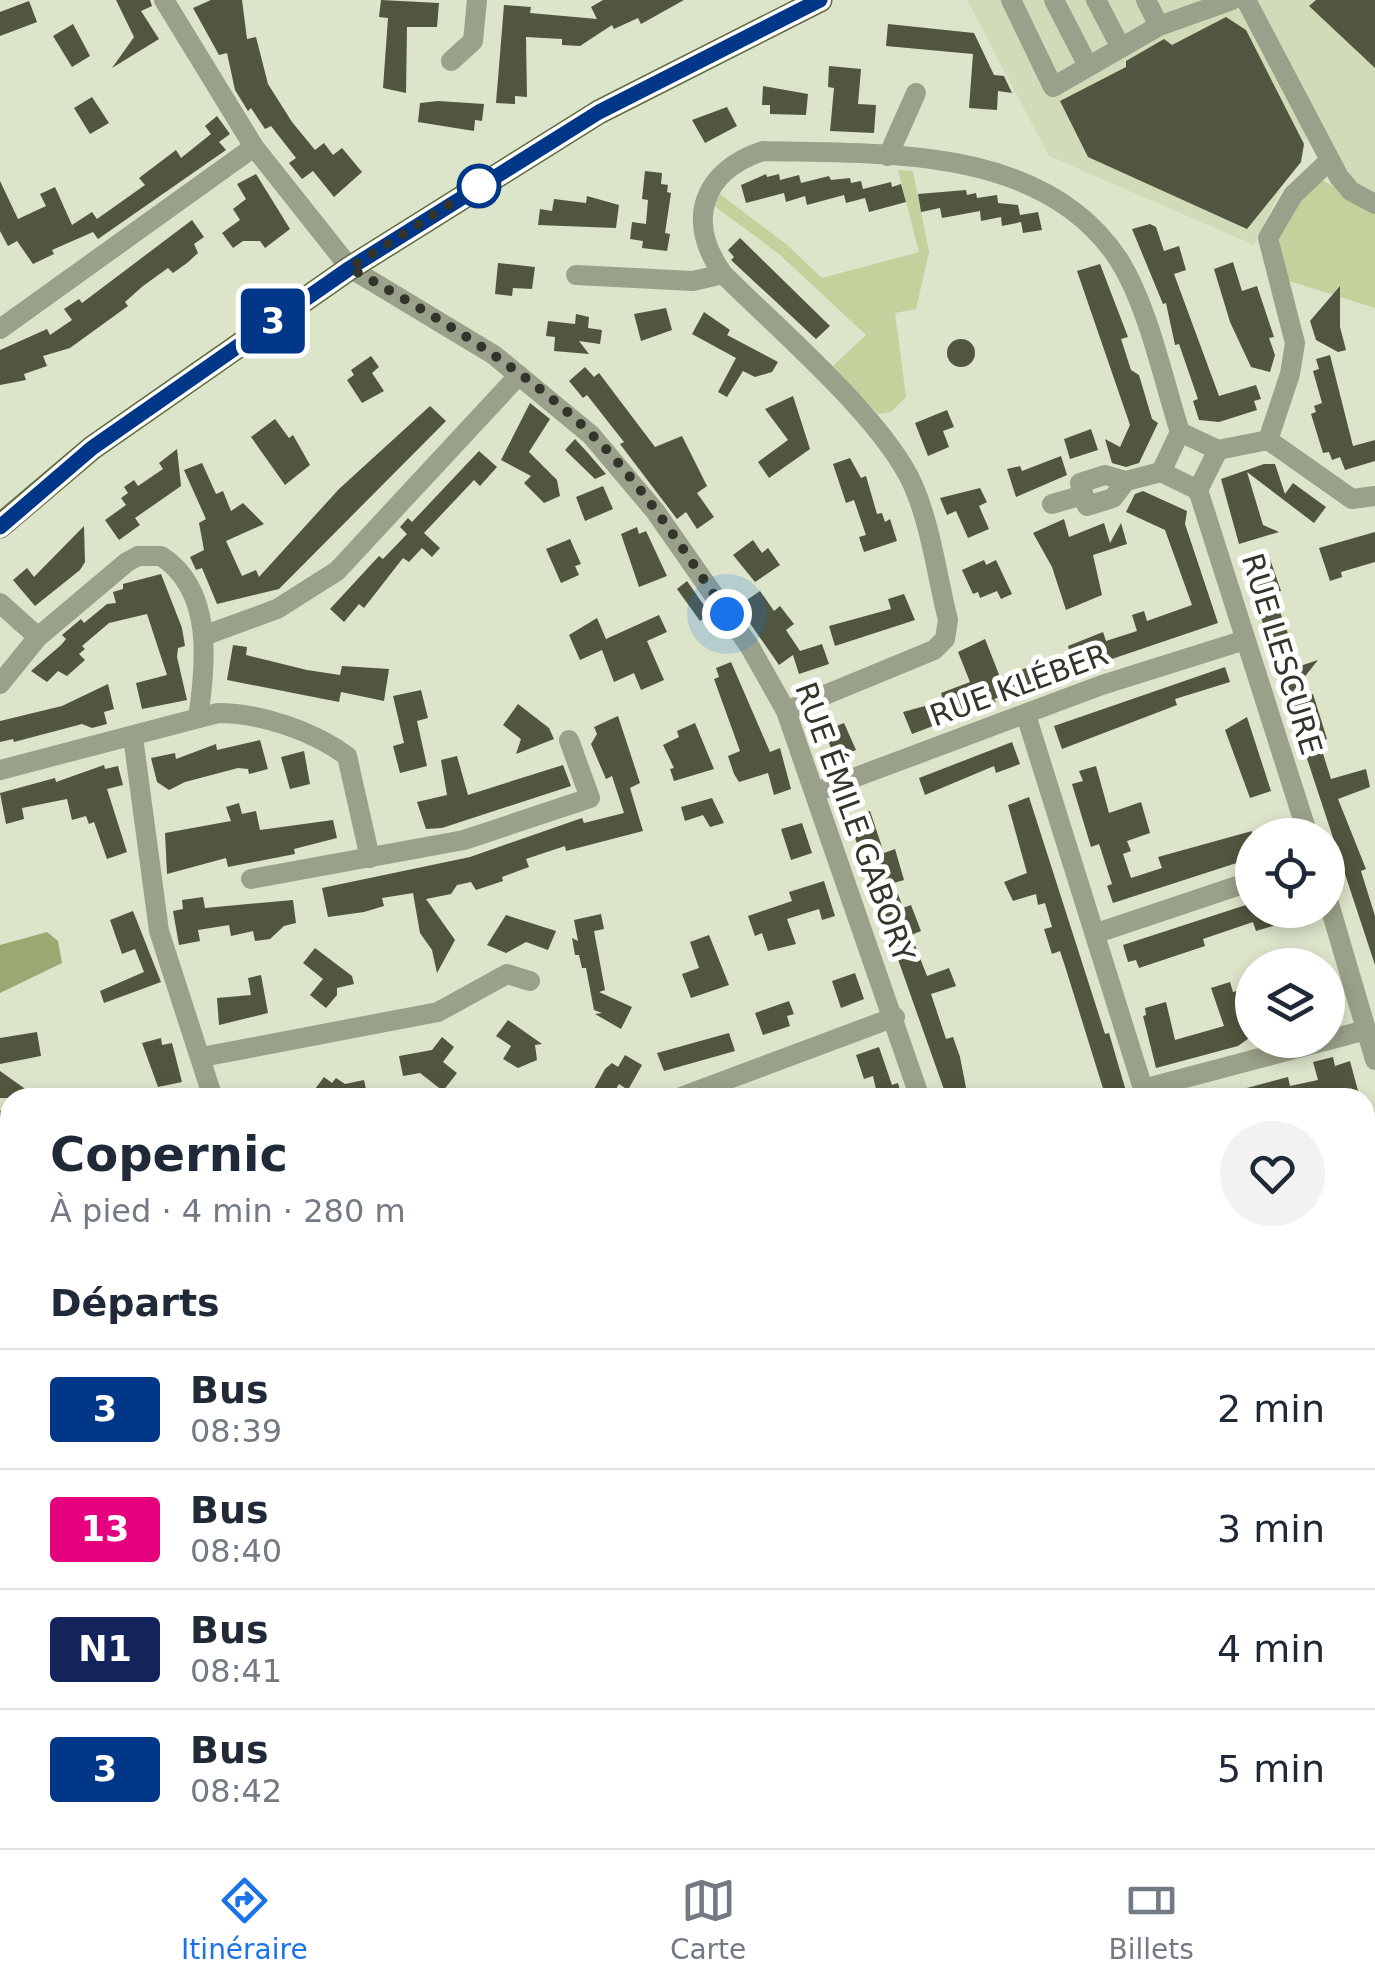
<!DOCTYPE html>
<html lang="fr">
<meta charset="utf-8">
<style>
body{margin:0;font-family:"DejaVu Sans",sans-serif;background:#f2f2f3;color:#1f2937;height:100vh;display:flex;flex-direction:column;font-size:38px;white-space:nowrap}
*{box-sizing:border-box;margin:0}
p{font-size:32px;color:#747a83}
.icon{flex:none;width:55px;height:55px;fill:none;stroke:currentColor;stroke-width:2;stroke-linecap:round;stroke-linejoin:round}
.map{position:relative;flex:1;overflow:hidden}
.details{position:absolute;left:0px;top:1088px;width:1375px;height:762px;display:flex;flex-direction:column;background:#fff;border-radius:30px 30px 0 0;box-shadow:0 5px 15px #0003}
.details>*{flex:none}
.badge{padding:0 20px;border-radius:8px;font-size:35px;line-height:65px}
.tools{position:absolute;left:1235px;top:818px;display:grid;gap:20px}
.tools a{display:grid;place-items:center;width:110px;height:110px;border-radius:50%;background:#fff;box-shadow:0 5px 15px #0003;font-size:50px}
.you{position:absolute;width:50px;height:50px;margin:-25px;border:8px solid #fff;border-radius:50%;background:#1a73e8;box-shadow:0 0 0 15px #1a73e833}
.map>.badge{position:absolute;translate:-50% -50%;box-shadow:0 0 0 5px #fff}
h2{padding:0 50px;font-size:38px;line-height:90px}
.round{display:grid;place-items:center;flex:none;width:105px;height:105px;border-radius:52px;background:#f2f2f3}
.summary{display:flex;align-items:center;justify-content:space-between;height:170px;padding:0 50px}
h1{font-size:48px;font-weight:700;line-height:75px}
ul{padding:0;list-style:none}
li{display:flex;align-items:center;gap:30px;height:120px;padding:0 50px;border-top:2px solid #e0e1e3}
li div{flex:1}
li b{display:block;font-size:38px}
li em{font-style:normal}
li .badge{min-width:110px;font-weight:700;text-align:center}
.tabs{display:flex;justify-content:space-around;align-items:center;height:140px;border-top:2px solid #e0e1e3;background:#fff;font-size:28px;color:#747a83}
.tabs a{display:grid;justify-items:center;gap:5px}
.tabs .on{color:#1a73e8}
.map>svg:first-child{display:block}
</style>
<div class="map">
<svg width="1375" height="1848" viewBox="0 0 1375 1848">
<rect width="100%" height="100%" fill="#dce4ca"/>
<!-- built -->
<path fill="#d1dbb9" d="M967 0H1375V198L1367 195 1311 127 1254 245 1049 156Z"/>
<!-- green -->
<g fill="#c3d19d">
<path d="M898 170 913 171 929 252 916 309 895 313 906 397 891 412 878 414 833 366 866 335 779 254 713 205 717 192 786 244 822 278 919 252Z"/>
<path d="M1320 179 1375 209V308L1286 280C1270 227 1282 216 1320 179Z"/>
<path d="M12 1840H645L655 1848H10Z"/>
</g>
<!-- water -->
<path fill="#9aa872" d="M47 932 58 941 62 963 0 993V945Z"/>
<!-- building -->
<g fill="#50563f">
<path d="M116 0H150L152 6 141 11 159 39 112 68 134 37Z"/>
<path d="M211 0H242L247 39 256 37 268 84 292 122 315 150 324 143 333 155 342 148 362 172 334 197 313 171 302 179 289 163 296 158 271 126 265 129 251 108 248 111 235 90 227 53 219 55 193 8Z"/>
<path d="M381 0 439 3 437 27H407L406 93 383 88 388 18 379 17Z"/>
<path d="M603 0H684L641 24 638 18 614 29 612 25 580 46 562 45V39L526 37 527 97 515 96V104L496 103 504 5 531 7 530 13 597 19 591 7Z"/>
<path d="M1316 0H1375V68L1309 6Z"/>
<path d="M29 1 37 22 0 36V12Z"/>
<path d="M1226 17 1246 30 1304 144 1301 162 1247 229 1088 157 1060 101 1126 67V61L1164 39 1172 45Z"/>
<path d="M73 24 90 56 72 67 53 36Z"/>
<path d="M888 24 974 33 994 75 1004 76 1012 93 998 91 997 110 969 108 973 54 886 46Z"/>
<path d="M829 66 861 69 858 104 876 105 874 133 830 131 834 88 828 87Z"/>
<path d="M763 86 808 94 806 115 770 114V105H762Z"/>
<path d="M92 97 109 123 90 134 74 108Z"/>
<path d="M438 101 484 104 482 121 475 120 474 131 418 122 420 103Z"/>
<path d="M727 107 737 126 705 143 692 120Z"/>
<path d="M217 116 230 134 219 142 226 150 98 239 93 232 52 250 54 254 33 264 17 241 8 246 0 231V181L18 219 46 206 40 194 55 187 72 225 92 212 97 219 145 185 139 178 176 150 181 158 211 134 205 126Z"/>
<path d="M645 171 662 173 661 184 668 185 667 192 671 193 665 233 670 234 667 251 642 248 643 241 630 239 632 222 646 224 648 200 642 199Z"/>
<path d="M256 174 290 229 265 248 260 241H243L233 248 222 233 240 220 233 209 246 199 237 184Z"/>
<path d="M766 174 767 177 779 174 780 180 799 175 801 183 829 176 831 180 850 178 851 183 861 181 863 189 891 182 892 187 901 184 906 202 869 212 865 198 846 203 844 195 807 205 805 196 786 202 784 193 746 203 741 185Z"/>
<path d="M966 190 967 195 976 193 977 198 997 195 998 203 1018 205 1020 215 1038 212 1042 230 1023 233 1021 222 1002 226 1001 217 981 221 980 211 942 218 940 208 921 212 918 194Z"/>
<path d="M587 196 619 205 616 228 538 225 540 209 552 211 554 199 586 203Z"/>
<path d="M192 220 204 237 194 244 198 253 187 263 173 273 168 268 143 286 125 302 128 306 70 348 43 356 47 366 24 374 26 380 0 385V350L47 329 50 335 72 320 64 309 79 299 82 303Z"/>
<path d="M1150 224 1156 227 1164 251 1179 246 1186 270 1174 274 1219 396 1256 385 1261 399 1254 401 1257 410 1219 422 1199 420 1193 401 1198 399 1179 344 1175 345 1166 303 1163 304 1132 229Z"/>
<path d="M740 238 830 326 816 339 731 260 734 257 728 250Z"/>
<path d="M1233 262 1242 291 1257 286 1274 337 1269 338 1275 355 1270 372 1251 367 1230 322 1214 269Z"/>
<path d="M498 263 535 267 532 289 513 288 512 296 495 294Z"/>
<path d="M1100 264 1128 337 1121 339 1131 370 1139 375 1152 419 1158 423 1139 463 1126 467 1112 463 1105 439 1120 447 1130 425 1077 271Z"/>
<path d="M1340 286V327L1346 350 1338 352 1316 340 1310 321Z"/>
<path d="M666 308 672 330 641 341 634 314Z"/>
<path d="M704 312 730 330 727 335 778 362 772 372 755 377 743 371 727 397 718 392 736 358 692 334Z"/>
<path d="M576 314 589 317 588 328 602 330 600 344 579 341 589 354 554 351 555 337 546 336 548 321 575 324Z"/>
<circle cx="961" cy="353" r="14"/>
<path d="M1330 355 1353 446 1375 440V461L1345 470 1340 457 1332 460 1329 452 1323 453 1311 414 1316 412 1314 406 1322 403 1313 371 1319 369 1316 359Z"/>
<path d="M371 356 379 367 372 373 384 391 362 403 347 380 354 375 351 370Z"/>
<path d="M585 367 594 377 599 373 655 447 682 436 707 486 697 493 714 517 697 529 686 512 677 519 620 444 624 442 587 395 583 398 569 381Z"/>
<path d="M793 396 810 449 769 478 758 462 788 440 765 409Z"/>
<path d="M530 403 550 419 529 452 557 480 560 496 544 503 524 483 531 476 501 460Z"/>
<path d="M430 406 446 421 279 589 217 604 202 568 196 570 190 557 204 550 199 523 206 519 184 470 202 463 216 494 223 491 231 511 243 503 264 524 226 541 242 576 256 570 259 577 339 489Z"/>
<path d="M947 410 954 427 943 431 949 447 928 456 915 423Z"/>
<path d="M275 419 289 438 293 435 310 465 285 485 251 437Z"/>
<path d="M1091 429 1098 450 1070 459 1064 439Z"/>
<path d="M575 439 587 452 606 474 595 479 565 450Z"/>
<path d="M177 449 181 486 135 518 140 525 119 540 105 520 126 505 121 498 128 493 124 487 134 480 138 486 163 469 159 463Z"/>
<path d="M479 451 497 467 480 486 474 480 424 533 440 548 432 557 422 548 409 562 403 558 364 608 359 604 344 622 330 609 379 556 383 559 407 534 400 527 408 518 412 522Z"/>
<path d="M1061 456 1067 475 1016 497 1007 469 1020 466 1022 471Z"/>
<path d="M850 458 861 478 866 476 877 514 882 513 885 522 890 519 897 541 864 552 859 537 866 535 854 500 846 503 833 464Z"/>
<path d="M1264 464H1275L1285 494 1293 483 1326 507 1314 523 1247 472 1263 525 1279 532 1239 544 1221 479Z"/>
<path d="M603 486 613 509 585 521 576 497Z"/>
<path d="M980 488 987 502 979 506 989 529 968 538 956 511 947 515 940 498Z"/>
<path d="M1143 491 1187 511 1185 524 1218 623 994 699 996 702 912 734 903 712 943 701 941 693 970 682 958 652 985 639 1000 677 1070 653 1068 646 1103 632 1106 641 1137 631 1132 615 1144 611 1147 621 1192 605 1165 530 1126 512 1135 494Z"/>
<path d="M1064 519 1069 537 1104 523 1110 543 1121 523 1127 544 1093 555 1102 595 1066 610 1052 567 1033 533Z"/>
<path d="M84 526 85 562 80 570 35 606 13 580 27 568 34 577Z"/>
<path d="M637 527 639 534 646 531 667 576 639 587 621 534Z"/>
<path d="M1375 532V562L1341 572 1342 577 1330 581 1319 548Z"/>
<path d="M570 539 581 564 575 566 579 575 561 583 546 549Z"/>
<path d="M753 540 762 553 768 548 780 565 755 582 733 555Z"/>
<path d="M1270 559 1281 591 1273 593 1300 666 1318 660 1287 699 1245 567Z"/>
<path d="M984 560 990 573 986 565 996 560 1012 594 1001 599 997 591 980 598 978 592 973 594 962 570Z"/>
<path d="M161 574 182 628 185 646 178 648 177 657 187 700 142 709 136 683 167 675 147 614 109 623 82 646 85 649 79 654 85 660 67 676 58 671 47 682 31 671 61 645 66 639 62 635 81 619 84 623 107 604 116 603 113 592 123 589V584Z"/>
<path d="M687 581 710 614 700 621 677 589Z"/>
<path d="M760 591 774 611 780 606 794 624 786 630 800 651 822 644 829 664 799 674 793 655 779 665 738 606Z"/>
<path d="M904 594 915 620 835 646 829 626 891 609 888 599Z"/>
<path d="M659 615 667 632 647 641 664 680 641 690 634 673 614 682 602 650 580 660 569 635 597 618 606 639Z"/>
<path d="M233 645 247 647 246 655 307 670 340 675 342 666 389 669 384 701 341 692 339 702 227 680Z"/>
<path d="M731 662 770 752 780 748 791 789 774 795 768 773 739 782 734 774 728 756 740 751 714 679 719 677 716 668Z"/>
<path d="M1225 667 1230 682 1175 699 1177 705 1062 749 1054 726Z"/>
<path d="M108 684 114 709 104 712 107 724 92 728 82 724 14 742 13 739 0 742V721L62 706Z"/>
<path d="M421 690 428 718 417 721 427 766 400 773 393 746 404 743 393 696Z"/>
<path d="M1313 694 1327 739 1319 741 1331 779 1366 769 1370 787 1338 799 1366 869 1361 871 1375 916V965L1288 701Z"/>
<path d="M518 704 549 728 554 739 516 754 521 739 503 725Z"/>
<path d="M618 716 640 783 630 788 643 831 566 851 565 846 526 859 529 867 502 877 503 881 476 890 471 882 457 885 451 894 426 899 455 940 437 973 432 950 420 933 413 893 382 898 384 906 364 912 328 917 322 888 470 857 582 818 584 823 624 813 612 776 606 779 591 744 597 734 594 727Z"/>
<path d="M1247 717 1271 791 1250 798 1225 730Z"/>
<path d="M695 723 714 769 674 781 670 769 674 768 663 745 679 737 677 731Z"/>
<path d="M844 723 856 750 835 758 824 731Z"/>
<path d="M260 740 268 769 249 774 248 769 238 768 185 782 169 790 157 782 151 758 175 753 176 759 216 744 217 750Z"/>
<path d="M1012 742 1020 764 996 773 994 766 925 795 919 778Z"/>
<path d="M304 751 310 784 290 789 281 757Z"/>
<path d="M457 756 468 795 563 765 571 786 442 828 426 829 417 802 447 795 441 760Z"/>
<path d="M104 765 105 769 118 766 123 785 107 789 127 852 107 859 94 822 89 824 86 816 72 820 67 799 22 808 24 819 6 824 0 793 55 778 56 782Z"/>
<path d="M1096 766 1109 813 1141 802 1150 833 1127 841 1131 851 1123 854 1131 878 1162 868 1158 857 1252 831V858L1113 903 1107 886 1112 884 1099 844 1091 847 1072 784 1083 781 1079 771Z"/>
<path d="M1029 797 1105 1034 1109 1033 1128 1098H1106L1065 966 1060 951 1052 954 1044 929 1052 927 1045 903 1038 905 1036 894 1013 901 1004 882 1027 873 1008 805Z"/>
<path d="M712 798 724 823 710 827 703 815 685 821 681 807Z"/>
<path d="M239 803 242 814 256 811 260 830 333 820 337 838 294 849 295 854 228 867 226 858 167 874 165 833 231 821 226 807Z"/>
<path d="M870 811 884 853 895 849 904 880 894 883 903 908 911 905 921 931 911 935 927 976 949 968 956 986 931 994 946 1039 953 1037 960 1057 968 1098H947L848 818Z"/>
<path d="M802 823 812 853 791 860 781 829Z"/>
<path d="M824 881 835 916 822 920 819 909 787 919 796 944 768 951 762 933 755 936 748 916 792 901 789 892Z"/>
<path d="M203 897 205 908 293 900 296 923 284 926 270 939 255 941 253 931 231 936 229 925 198 930 200 941 179 945 173 911 183 909 182 900Z"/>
<path d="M1252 903V910H1282L1276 914 1280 924 1256 931 1253 922 1203 939 1205 946 1139 968 1136 960 1128 962 1123 945Z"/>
<path d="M133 911 161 982 104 1003 100 991 144 972 135 949 122 954 110 920Z"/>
<path d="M601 914 604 929 594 931 605 990 599 992 632 1007 621 1029 595 1014 602 1013 594 1010 586 968H582L579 955H575L572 938 578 941 574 920Z"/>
<path d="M506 915 556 931 548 950 526 942 506 953 487 945Z"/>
<path d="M709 935 729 985 691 998 682 974 699 968 690 942Z"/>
<path d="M315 948 352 976 354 984 337 988V995L326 1008 310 995 323 979 303 963Z"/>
<path d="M855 973 864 999 841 1008 832 981Z"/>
<path d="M261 975 268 1013 219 1025 217 998 251 995 248 978Z"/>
<path d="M1230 982 1233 992 1252 987V1036L1238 1046 1156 1068 1143 1016 1146 1015 1145 1008 1166 1002 1175 1040 1224 1026 1211 988Z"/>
<path d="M789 1001 794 1014 787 1016 790 1026 763 1035 755 1013Z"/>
<path d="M508 1020 542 1044 535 1045 537 1060 518 1068 503 1059 511 1046 496 1036Z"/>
<path d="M37 1032 41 1056 0 1064V1038Z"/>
<path d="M729 1033 735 1051 664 1071 657 1053Z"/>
<path d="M442 1037 454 1047 443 1062 457 1073 443 1091 420 1073 403 1076 399 1056 432 1050Z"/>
<path d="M161 1038 162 1045 172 1043 182 1082 158 1087 142 1043Z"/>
<path d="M879 1047 892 1085 898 1083 902 1098H860L876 1089 873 1076 864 1079 856 1055Z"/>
<path d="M625 1055 642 1065 628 1090 619 1084 611 1098H589L605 1069 612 1063 618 1067Z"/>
<path d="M1333 1057 1335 1066 1350 1061 1360 1098H1228V1093L1288 1077 1290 1086 1318 1080 1313 1062Z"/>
<path d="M0 1071 38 1098H0Z"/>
<path d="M324 1077 332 1083 336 1078 345 1084 364 1080 368 1098H323L315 1089Z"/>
</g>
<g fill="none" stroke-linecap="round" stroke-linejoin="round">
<!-- minor -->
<g stroke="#9aa18a" stroke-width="20">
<path d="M164 0 254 147 350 268 494 355 591 435 655 511 750 647 786 711 920 1098"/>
<path d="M1011 0 1053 87 1159 26 1232 0"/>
<path d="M1054 0 1088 66"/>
<path d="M1096 0 1121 48"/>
<path d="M1146 0 1159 26"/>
<path d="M1246 0 1339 177 1351 191 1375 204"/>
<path d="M451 61 473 41 477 0"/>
<path d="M888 156 916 93"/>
<path d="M1329 161 1293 195 1268 238 1295 343 1290 374 1268 440 1352 499 1375 496"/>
<path d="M576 275 693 281 723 274"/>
<path d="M0 329 254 147"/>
<path d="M1180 432 1218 450 1198 490 1161 472Z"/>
<path d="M1218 450 1268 440"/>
<path d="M1126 481 1113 498 1087 506 1080 483 1105 475 1126 481 1161 472"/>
<path d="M1198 490 1308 835"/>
<path d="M1052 504 1083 495"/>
<path d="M0 603 38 637"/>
<path d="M206 635 277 609 337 571 519 375"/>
<path d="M0 684 38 637 127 562 138 556H161C214 590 206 665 198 718"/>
<path d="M786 711 934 650 945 639 948 620C937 576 931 526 913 485 883 418 777 328 723 274 685 221 702 171 763 151 884 154 1044 145 1119 260 1148 306 1163 379 1180 432"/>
<path d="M1026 715 1146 1098"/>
<path d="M133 737 159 931 213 1098"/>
<path d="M0 770 218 713C261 713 313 731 347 756L370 858"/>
<path d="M816 792 1102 685 1245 640"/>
<path d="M251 879 464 840 590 798 569 740"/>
<path d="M1328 900 1375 1060"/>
<path d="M1097 933 1252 881"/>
<path d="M202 1057 438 1012 507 974 530 981"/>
<path d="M1143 1089 1366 1030"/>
<path d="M678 1098 895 1017"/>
<path d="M1365 1227 1375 1224"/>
<path d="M1365 1272 1375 1309"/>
<path d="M1365 1436 1375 1432"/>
<path d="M0 1586 10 1588"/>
<path d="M1365 1787 1375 1801"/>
<path d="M530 1840 532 1848"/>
<path d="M658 1840 667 1848"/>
<path d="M878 1840 883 1848"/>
<path d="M1324 1844 1326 1848"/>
<path d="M827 1848 833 1840"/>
<path d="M967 1848 973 1840"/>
</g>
<!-- major -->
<g stroke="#616c41" stroke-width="25">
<path d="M0 526 92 448 350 268 599 112 820 0"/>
<path d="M0 1123 10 1130"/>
<path d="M1027 1840 1038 1848"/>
</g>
</g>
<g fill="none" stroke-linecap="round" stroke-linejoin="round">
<!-- line casing -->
<g stroke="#fff" stroke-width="22">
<path id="line" d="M0 527 92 448 350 268 599 112 820 0"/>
</g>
<!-- line -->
<use href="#line" stroke="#003788" stroke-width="15"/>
<!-- walk -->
<path stroke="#33352b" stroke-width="10" stroke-dasharray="0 18" d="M479 186 350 268C439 318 534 373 605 448 651 498 689 558 727 614"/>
</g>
<!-- markers -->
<circle fill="#fff" stroke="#003788" stroke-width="5" cx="479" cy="186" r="20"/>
<g text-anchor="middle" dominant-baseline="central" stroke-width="10" stroke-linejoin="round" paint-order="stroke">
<!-- street labels -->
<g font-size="30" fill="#33352b" stroke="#fff">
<text transform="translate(1282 654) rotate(73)">RUE LESCURE</text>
<text transform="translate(1019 685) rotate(-20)">RUE KLÉBER</text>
<text transform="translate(855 822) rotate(70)">RUE ÉMILE GABORY</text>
</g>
</g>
</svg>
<div class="tools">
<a><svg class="icon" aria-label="locate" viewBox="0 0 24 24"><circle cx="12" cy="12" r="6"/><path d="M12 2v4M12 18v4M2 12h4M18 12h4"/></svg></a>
<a><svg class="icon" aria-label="layers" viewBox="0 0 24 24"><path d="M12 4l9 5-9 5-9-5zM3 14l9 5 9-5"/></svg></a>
</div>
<div class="you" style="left:727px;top:614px"></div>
<b class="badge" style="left:273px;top:321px;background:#003788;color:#fff">3</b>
<section class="details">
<div class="summary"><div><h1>Copernic</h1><p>À pied · 4 min · 280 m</p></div><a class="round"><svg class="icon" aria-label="heart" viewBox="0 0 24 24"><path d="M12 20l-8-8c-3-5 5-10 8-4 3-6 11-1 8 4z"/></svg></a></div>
<h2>Départs</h2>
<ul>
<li><span class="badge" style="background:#003788;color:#fff">3</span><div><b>Bus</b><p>08:39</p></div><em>2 min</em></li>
<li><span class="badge" style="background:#e6007e;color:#fff">13</span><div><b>Bus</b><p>08:40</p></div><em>3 min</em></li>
<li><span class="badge" style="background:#13235b;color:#fff">N1</span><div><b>Bus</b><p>08:41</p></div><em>4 min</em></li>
<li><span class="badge" style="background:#003788;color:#fff">3</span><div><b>Bus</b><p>08:42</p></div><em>5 min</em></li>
</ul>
</section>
</div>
<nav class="tabs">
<a class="on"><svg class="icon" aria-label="directions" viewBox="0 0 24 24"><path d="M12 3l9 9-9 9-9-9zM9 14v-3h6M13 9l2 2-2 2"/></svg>Itinéraire</a>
<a><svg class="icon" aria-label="map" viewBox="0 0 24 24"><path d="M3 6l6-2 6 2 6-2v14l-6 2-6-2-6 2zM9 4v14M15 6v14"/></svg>Carte</a>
<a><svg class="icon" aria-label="tickets" viewBox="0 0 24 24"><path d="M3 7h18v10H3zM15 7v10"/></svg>Billets</a>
</nav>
